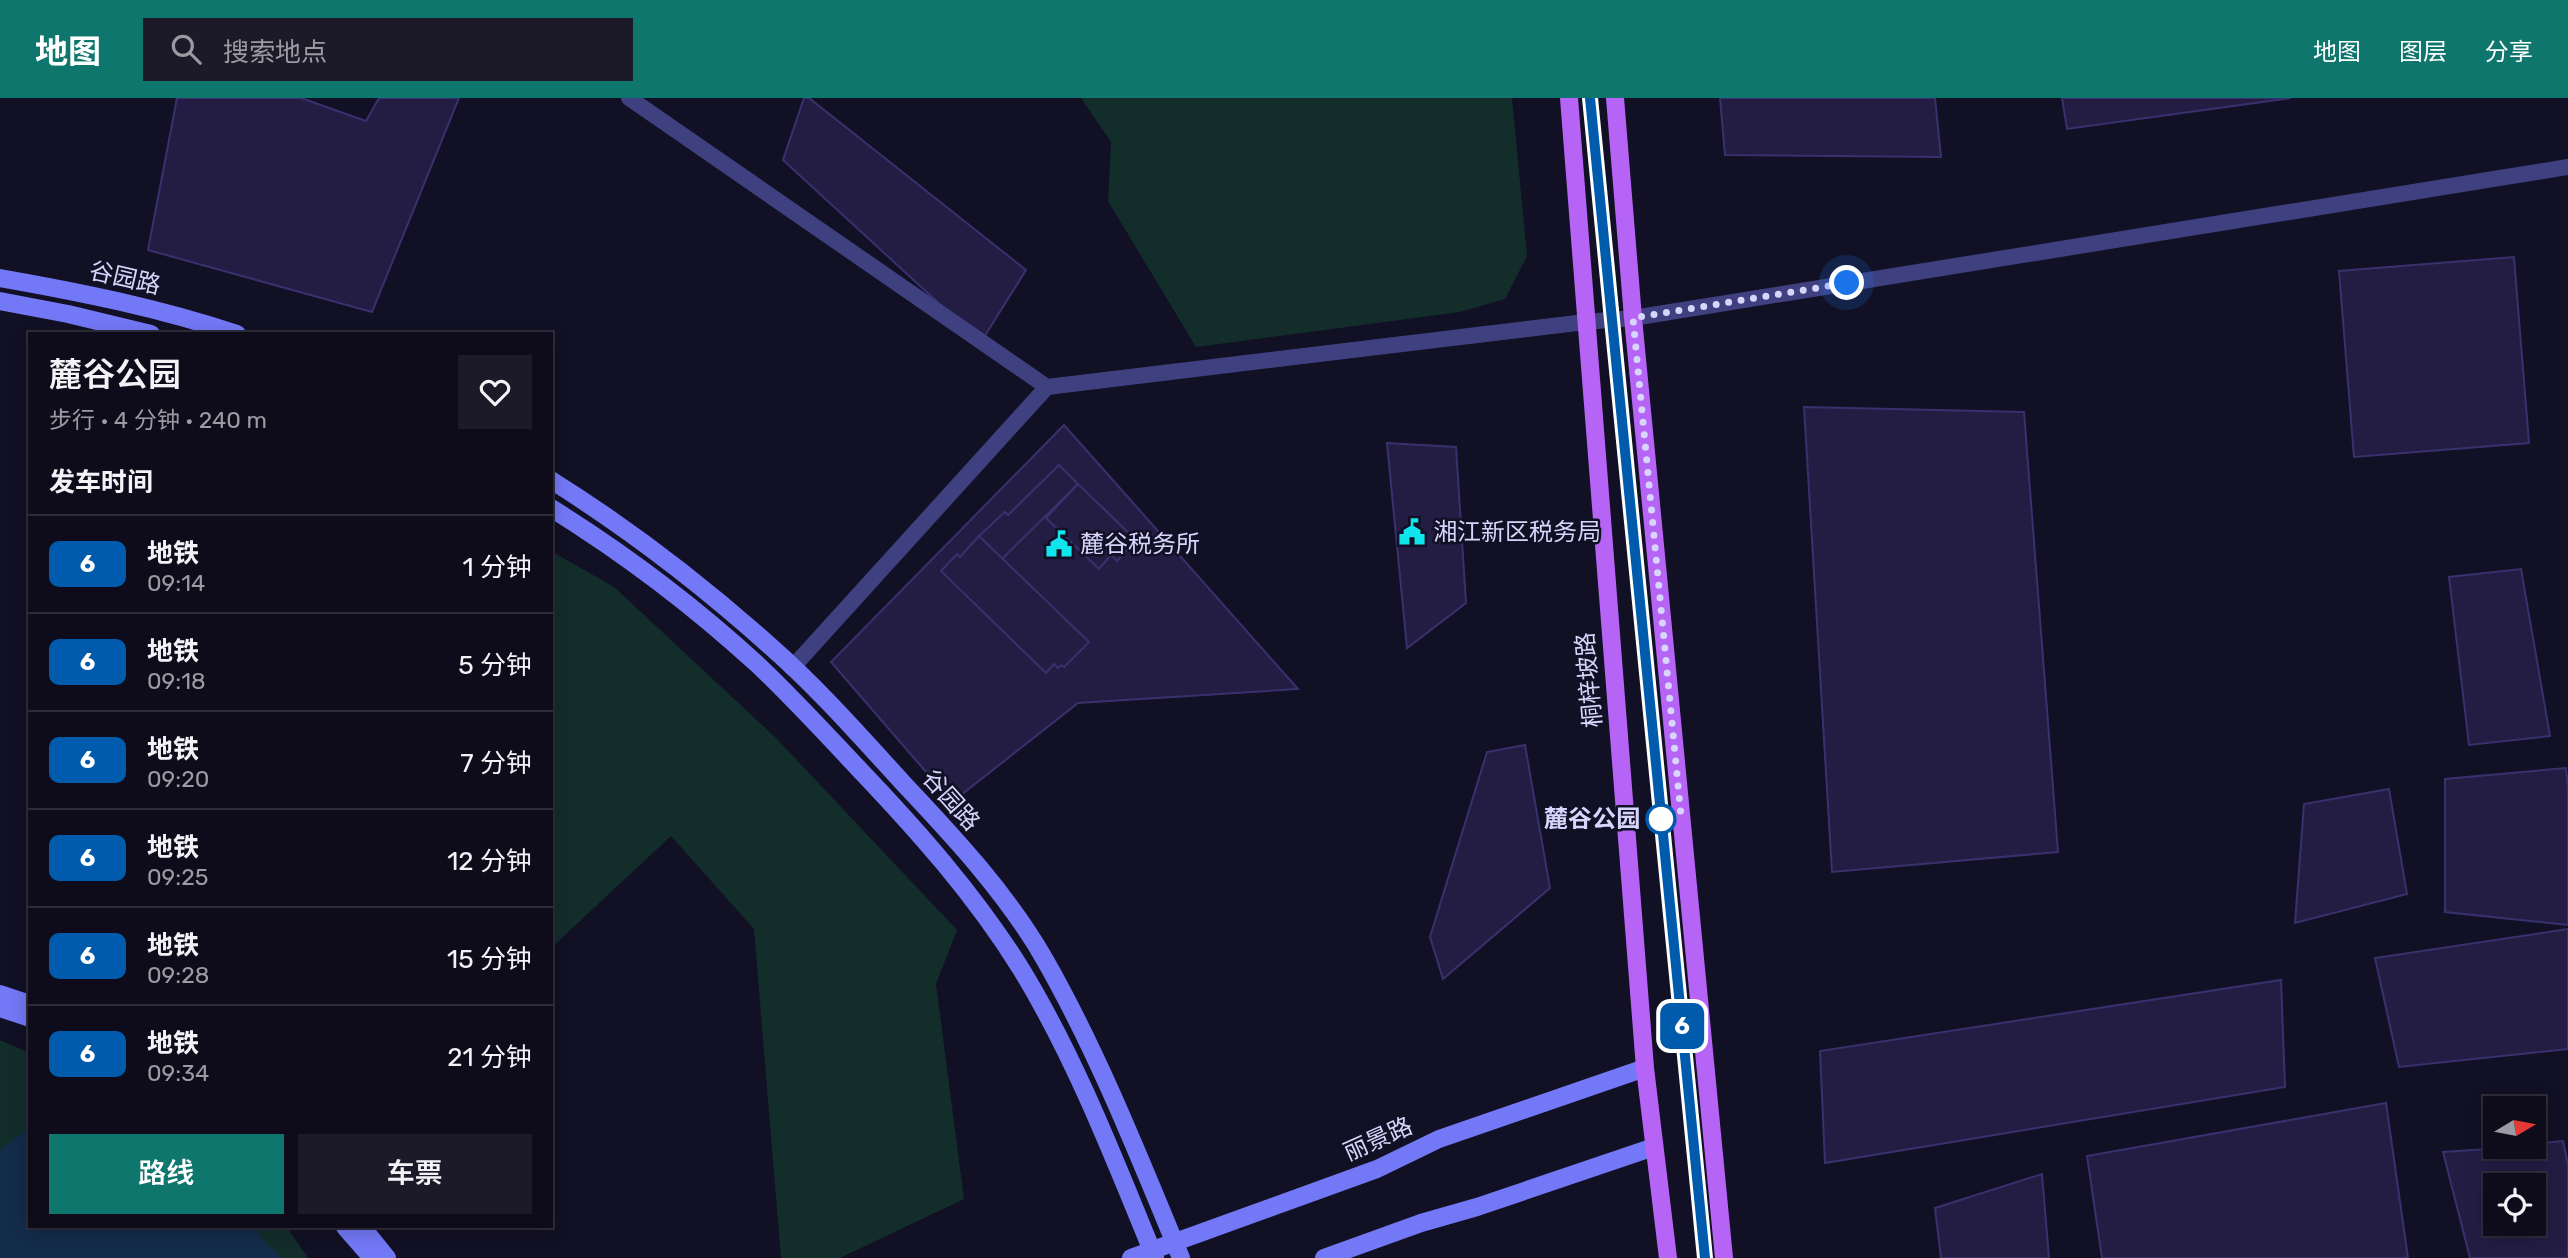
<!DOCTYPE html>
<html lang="zh">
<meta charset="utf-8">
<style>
body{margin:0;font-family:Rubik,"Noto Sans SC",sans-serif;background:#1c1a28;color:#f1f3f6;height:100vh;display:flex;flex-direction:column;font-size:26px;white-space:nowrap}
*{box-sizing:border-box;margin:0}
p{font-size:23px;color:#9b9ba3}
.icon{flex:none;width:38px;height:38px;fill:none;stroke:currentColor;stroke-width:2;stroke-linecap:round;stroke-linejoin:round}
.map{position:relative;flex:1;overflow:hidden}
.side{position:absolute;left:28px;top:234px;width:525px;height:896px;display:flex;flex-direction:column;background:#0e0c1b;border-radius:0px;box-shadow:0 4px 18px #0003,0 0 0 2px #2e2c3a}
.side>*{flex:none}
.badge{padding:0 14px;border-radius:10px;font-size:24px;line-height:46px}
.needle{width:46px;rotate:80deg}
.buttons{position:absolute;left:2483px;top:998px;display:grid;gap:14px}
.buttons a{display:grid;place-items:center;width:63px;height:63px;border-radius:0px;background:#0e0c1b;box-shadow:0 4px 18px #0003,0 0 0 2px #2e2c3a;font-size:35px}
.you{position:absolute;width:35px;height:35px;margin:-18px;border:5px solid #fff;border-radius:50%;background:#1a73e8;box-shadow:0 0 0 10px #1a73e833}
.map>.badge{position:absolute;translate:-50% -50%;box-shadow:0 0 0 4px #fff}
h2{padding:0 21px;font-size:26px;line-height:63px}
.round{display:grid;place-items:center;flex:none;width:74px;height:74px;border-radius:0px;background:#1c1a28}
.headline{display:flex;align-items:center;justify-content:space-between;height:119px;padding:0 21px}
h1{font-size:33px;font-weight:600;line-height:52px}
.cta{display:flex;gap:14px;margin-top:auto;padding:14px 21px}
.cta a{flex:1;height:80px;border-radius:0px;background:#0f766e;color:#fff;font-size:28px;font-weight:600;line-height:80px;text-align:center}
.cta a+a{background:#1c1a28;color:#f1f3f6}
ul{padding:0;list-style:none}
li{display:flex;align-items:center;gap:21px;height:98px;padding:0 21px;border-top:2px solid #2e2c3a}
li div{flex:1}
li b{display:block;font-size:26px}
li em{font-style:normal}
li .badge{min-width:77px;font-weight:700;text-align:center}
header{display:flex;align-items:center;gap:42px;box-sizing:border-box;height:98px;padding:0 35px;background:#0f766e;color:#fff}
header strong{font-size:33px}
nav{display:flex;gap:38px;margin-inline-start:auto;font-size:24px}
.search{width:490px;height:63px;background:#1c1a28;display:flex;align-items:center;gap:18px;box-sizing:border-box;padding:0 24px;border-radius:0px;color:#9b9ba3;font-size:26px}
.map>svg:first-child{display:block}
</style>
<header>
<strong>地图</strong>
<div class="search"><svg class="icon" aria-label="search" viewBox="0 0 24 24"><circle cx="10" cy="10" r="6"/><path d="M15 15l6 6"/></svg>搜索地点</div>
<nav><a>地图</a><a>图层</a><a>分享</a></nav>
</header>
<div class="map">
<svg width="2568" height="1160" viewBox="0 0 2568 1160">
<rect width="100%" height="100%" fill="#121024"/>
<!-- green -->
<g fill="#132d2b">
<path d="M1081 0H1512L1527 158 1505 201 1460 214 1196 249 1108 103 1111 44Z"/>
<path d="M551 453 614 489 776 640 957 832 936 886 964 1101 840 1160H781L754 831 671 738 551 850Z"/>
<path d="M0 942 30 955V1129H292L290 1134 308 1160H0Z"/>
</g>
<!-- water -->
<path fill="#132c4a" d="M30 1028V1129H256L263 1143 283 1160H0V1053Z"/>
<!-- building -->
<g fill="#231d43" stroke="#39316e" stroke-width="2" fill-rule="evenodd">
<path d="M177 0H301L366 23 379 0H459L372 214 148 152Z"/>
<path d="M804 0H809L1026 172 981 244 783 62Z"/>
<path d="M1720 0H1935L1941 59 1725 57Z"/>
<path d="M2062 0H2291L2067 31Z"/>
<path d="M2514 159 2529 345 2354 359 2339 173Z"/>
<path d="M1804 309 2024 314 2058 754 1832 774Z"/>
<path d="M1064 327 1298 591 1078 605 952 704 831 564Z"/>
<path d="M1387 345 1456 349 1466 505 1407 550Z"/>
<path d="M1059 367 1078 386 1002 461 979 438 1005 414 1008 417Z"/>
<path d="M1078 386 1136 442 1117 463 1111 457 1099 471 1046 420Z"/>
<path d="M979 438 1089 544 1064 569 1061 567 1058 570 1054 566 1046 575 941 473 957 456 960 459Z"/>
<path d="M2521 471 2550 638 2469 647 2449 479Z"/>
<path d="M1525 647 1550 790 1443 881 1430 839 1487 654Z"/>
<path d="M2566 670 2568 690V827L2445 814V681Z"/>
<path d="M2389 691 2407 796 2295 825 2304 706Z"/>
<path d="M2568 831V951L2399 969 2375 860Z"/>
<path d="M2281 882 2285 989 1825 1065 1820 953Z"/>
<path d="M2386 1005 2408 1160H2102L2087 1058Z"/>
<path d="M2563 1043 2568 1067V1160H2470L2443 1054 2534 1048V1046ZM2496 1087H2534V1125H2496Z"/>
<path d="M2042 1076 2049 1160H1941L1935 1110Z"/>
</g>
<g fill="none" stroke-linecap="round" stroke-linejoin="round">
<!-- street -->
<g stroke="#3e407f" stroke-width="16">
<path d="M629 0 1047 289 1585 224 1633 220 2568 69"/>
<path d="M792 570 1047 289"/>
</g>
<!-- secondary -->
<g stroke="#7378f6" stroke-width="18">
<path d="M0 180C80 194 159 210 237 236"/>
<path d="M0 203 68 216 151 236"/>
<path d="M551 382C629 431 702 487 770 548 818 590 860 638 903 685 954 739 1008 797 1045 862 1098 955 1140 1061 1181 1160"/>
<path d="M551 410C625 456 695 509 758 567 793 600 825 635 858 670 918 733 975 797 1021 871 1076 961 1115 1063 1155 1160"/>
<path d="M0 896 30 906"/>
<path d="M0 910 30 920"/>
<path d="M345 1129 372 1160"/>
<path d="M362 1129 387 1160"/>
<path d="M1131 1160 1377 1071 1439 1041 1645 970"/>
<path d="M1324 1160 1421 1125 1477 1109 1654 1049"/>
</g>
<!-- primary -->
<g stroke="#b664f5" stroke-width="18">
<path d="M1569 0 1645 970 1668 1160"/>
<path d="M1615 0 1633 220 1724 1160"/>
</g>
</g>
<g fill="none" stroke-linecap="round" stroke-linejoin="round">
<!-- line casing -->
<g stroke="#fff" stroke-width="16">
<path id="line" d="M1590 0 1705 1160"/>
</g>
<!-- line -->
<use href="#line" stroke="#005bac" stroke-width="10"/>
<!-- walk -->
<path stroke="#d7d5fc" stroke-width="7" stroke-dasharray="0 12.6" d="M1661 721 1681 718 1633 220 1847 185"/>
</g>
<!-- icons -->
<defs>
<g id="civic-bare" transform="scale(2.1)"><path d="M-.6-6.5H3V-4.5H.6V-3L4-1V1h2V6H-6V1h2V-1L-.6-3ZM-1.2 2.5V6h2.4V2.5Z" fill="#10e5ee" stroke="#121024" stroke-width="2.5" paint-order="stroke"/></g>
</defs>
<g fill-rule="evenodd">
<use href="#civic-bare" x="1412" y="434"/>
<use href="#civic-bare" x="1059" y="446"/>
</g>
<!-- markers -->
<circle fill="#fff" stroke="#005bac" stroke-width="3.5" cx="1661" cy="721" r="14"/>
<g text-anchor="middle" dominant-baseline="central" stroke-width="5" stroke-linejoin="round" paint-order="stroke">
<!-- street labels -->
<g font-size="24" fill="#d7d5fc" stroke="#121024">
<text transform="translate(125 180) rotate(13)">谷园路</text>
<text transform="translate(1589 582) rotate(-95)">桐梓坡路</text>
<text transform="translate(951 702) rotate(48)">谷园路</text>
<text transform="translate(1378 1041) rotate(-24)">丽景路</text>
</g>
<!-- poi labels -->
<g font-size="24" fill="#d7d5fc" stroke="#121024" text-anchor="start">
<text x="1433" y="434">湘江新区税务局</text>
<text x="1080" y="446">麓谷税务所</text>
</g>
<!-- stop labels -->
<g font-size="24" font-weight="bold" fill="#d7d5fc" stroke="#121024" text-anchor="end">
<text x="1640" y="721">麓谷公园</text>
</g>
</g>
</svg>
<div class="buttons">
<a><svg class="needle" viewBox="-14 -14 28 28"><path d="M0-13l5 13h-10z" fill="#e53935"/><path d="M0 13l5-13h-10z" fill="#9b9ba3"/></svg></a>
<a><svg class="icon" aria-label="locate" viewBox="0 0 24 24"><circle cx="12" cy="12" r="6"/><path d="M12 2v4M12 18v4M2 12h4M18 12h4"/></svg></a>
</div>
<div class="you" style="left:1847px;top:185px"></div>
<b class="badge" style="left:1682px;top:928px;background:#005bac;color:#fff">6</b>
<section class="side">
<div class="headline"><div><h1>麓谷公园</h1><p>步行 · 4 分钟 · 240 m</p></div><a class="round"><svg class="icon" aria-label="heart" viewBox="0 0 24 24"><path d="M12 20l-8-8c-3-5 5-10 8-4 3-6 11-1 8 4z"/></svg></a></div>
<h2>发车时间</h2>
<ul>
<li><span class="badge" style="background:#005bac;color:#fff">6</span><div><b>地铁</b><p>09:14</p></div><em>1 分钟</em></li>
<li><span class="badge" style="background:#005bac;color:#fff">6</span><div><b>地铁</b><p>09:18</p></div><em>5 分钟</em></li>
<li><span class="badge" style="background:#005bac;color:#fff">6</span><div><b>地铁</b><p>09:20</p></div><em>7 分钟</em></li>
<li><span class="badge" style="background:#005bac;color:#fff">6</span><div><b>地铁</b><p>09:25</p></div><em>12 分钟</em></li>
<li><span class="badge" style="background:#005bac;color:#fff">6</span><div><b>地铁</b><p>09:28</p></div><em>15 分钟</em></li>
<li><span class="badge" style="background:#005bac;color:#fff">6</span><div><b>地铁</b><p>09:34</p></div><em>21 分钟</em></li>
</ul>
<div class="cta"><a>路线</a><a>车票</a></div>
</section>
</div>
